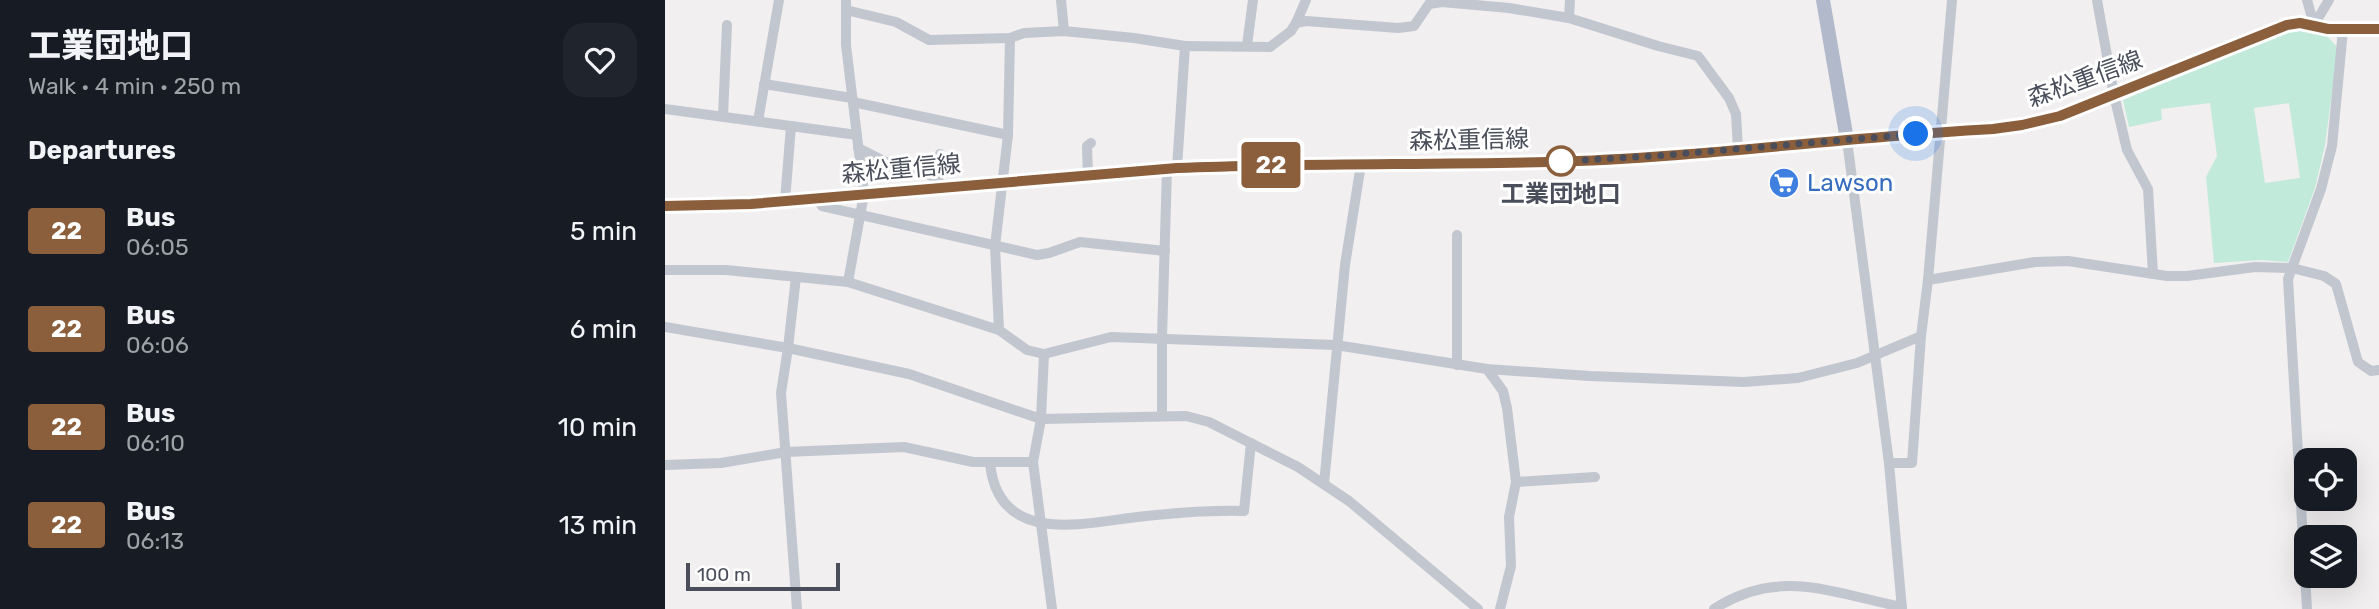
<!DOCTYPE html>
<meta charset="utf-8">
<style>
body{margin:0;font-family:Rubik,"Noto Sans JP",sans-serif;background:#20242c;color:#f1f3f6;height:100vh;display:flex;flex-direction:column;font-size:26px;white-space:nowrap}
*{box-sizing:border-box;margin:0}
p{font-size:23px;color:#9ea1a6}
.icon{flex:none;width:38px;height:38px;fill:none;stroke:currentColor;stroke-width:2;stroke-linecap:round;stroke-linejoin:round}
.map{position:relative;flex:1;overflow:hidden}
.drawer{display:flex;flex-direction:column;background:#171b24;width:665px}
.drawer>*{flex:none}
.badge{padding:0 14px;border-radius:5px;font-size:24px;line-height:46px}
.buttons{position:absolute;left:1629px;top:448px;display:grid;gap:14px}
.buttons a{display:grid;place-items:center;width:63px;height:63px;border-radius:14px;background:#171b24;box-shadow:0 7px 28px #0002;font-size:35px}
.scale{position:absolute;left:21px;bottom:18px;width:154px;box-sizing:border-box;padding-left:7px;border:4px solid #494e5a;border-top:0;font-size:19px;line-height:24px;white-space:nowrap;color:#494e5a;-webkit-text-stroke:5px #fff;paint-order:stroke}
.you{position:absolute;width:35px;height:35px;margin:-18px;border:5px solid #fff;border-radius:50%;background:#1a73e8;box-shadow:0 0 0 10px #1a73e833}
.map>.badge{position:absolute;translate:-50% -50%;box-shadow:0 0 0 4px #fff}
h2{padding:0 28px;font-size:26px;line-height:63px}
.round{display:grid;place-items:center;flex:none;width:74px;height:74px;border-radius:21px;background:#20242c}
.head{display:flex;align-items:center;justify-content:space-between;height:119px;padding:0 28px}
h1{font-size:33px;font-weight:800;line-height:52px}
ul{padding:0;list-style:none}
li{display:flex;align-items:center;gap:21px;height:98px;padding:0 28px}
li div{flex:1}
li b{display:block;font-size:26px}
li em{font-style:normal}
li .badge{min-width:77px;font-weight:700;text-align:center}
main{display:flex;flex:1;min-height:0}
.map>svg:first-child{display:block}
</style>
<main>
<section class="drawer">
<div class="head"><div><h1>工業団地口</h1><p>Walk · 4 min · 250 m</p></div><a class="round"><svg class="icon" aria-label="heart" viewBox="0 0 24 24"><path d="M12 20l-8-8c-3-5 5-10 8-4 3-6 11-1 8 4z"/></svg></a></div>
<h2>Departures</h2>
<ul>
<li><span class="badge" style="background:#8b5e3c;color:#fff">22</span><div><b>Bus</b><p>06:05</p></div><em>5 min</em></li>
<li><span class="badge" style="background:#8b5e3c;color:#fff">22</span><div><b>Bus</b><p>06:06</p></div><em>6 min</em></li>
<li><span class="badge" style="background:#8b5e3c;color:#fff">22</span><div><b>Bus</b><p>06:10</p></div><em>10 min</em></li>
<li><span class="badge" style="background:#8b5e3c;color:#fff">22</span><div><b>Bus</b><p>06:13</p></div><em>13 min</em></li>
</ul>
</section>
<div class="map">
<svg width="1714" height="609" viewBox="0 0 1714 609">
<rect width="100%" height="100%" fill="#f1efef"/>
<!-- green -->
<path fill="#c2eada" fill-rule="evenodd" d="M1636 30 1662 36 1673 48 1660 145 1650 188 1623 262 1596 260 1549 263 1541 177 1552 156 1545 103 1496 109 1497 120 1464 127 1458 100 1621 32ZM1624 103 1635 178 1600 183 1589 108Z"/>
<g fill="none" stroke-linecap="round" stroke-linejoin="round">
<!-- minor -->
<g stroke="#c1c6cf" stroke-width="10">
<path d="M181 0V45L199 194 183 282"/>
<path d="M396 0 399 31"/>
<path d="M1432 0 1449 95 1462 150 1483 189 1488 274"/>
<path d="M1642 0 1649 25"/>
<path d="M181 10 231 22 264 40 345 38 359 33 399 31 469 38 520 46"/>
<path d="M904 18 905 0"/>
<path d="M631 23 641 0"/>
<path d="M1649 25 1664 0"/>
<path d="M1678 30 1667 146 1656 189 1627 268 1659 276 1671 284 1693 362 1706 371 1714 370"/>
<path d="M582 45 588 0"/>
<path d="M99 84 187 98"/>
<path d="M188 102 343 135"/>
<path d="M0 109 192 135"/>
<path d="M58 116 62 25"/>
<path d="M93 121 114 0"/>
<path d="M1182 140 1224 463 1237 609"/>
<path d="M193 148 235 169 273 177"/>
<path d="M512 168 520 46 605 47 626 31 631 23 641 21 733 28 749 26 764 4 777 2 844 8 904 18 993 46 1033 56 1064 98 1071 114 1073 149"/>
<path d="M423 176 422 146 426 143"/>
<path d="M273 182 275 154"/>
<path d="M151 198 157 206 372 255 384 253 415 242 500 251"/>
<path d="M120 201 126 126"/>
<path d="M0 270H61L183 282 334 330 362 350 379 354 446 337 671 345 822 369 925 376 1079 382 1133 378 1192 363 1256 336 1263 280 1370 262 1403 261 1502 276H1522L1590 267 1627 268 1623 279 1642 609"/>
<path d="M131 277 123 348 116 393 132 609"/>
<path d="M1263 280 1287 0"/>
<path d="M0 327 123 348 244 374 376 419 521 416 544 422 633 467 684 501 813 609"/>
<path d="M334 330 330 246 343 135 345 38"/>
<path d="M379 354 376 419 368 462 387 609"/>
<path d="M792 365V235"/>
<path d="M822 369 838 391 842 408 851 482 844 517 846 566 835 609"/>
<path d="M497 416V338L502 169"/>
<path d="M325 463C333 545 416 524 472 517 508 513 543 510 579 511L586 443"/>
<path d="M1224 463H1247L1256 336"/>
<path d="M0 465 56 463 121 452 239 447 308 462H368"/>
<path d="M851 482 930 477"/>
<path d="M659 484 680 265 696 164"/>
<path d="M1049 609C1113 567 1168 593 1237 607"/>
</g>
<!-- major -->
<g stroke="#b2b9ca" stroke-width="14">
<path d="M1158 0 1182 140"/>
<path d="M0 206 86 204 512 168C636 163 760 166 883 162 1032 157 1180 137 1328 129L1357 125 1395 116 1622 25 1635 23 1663 29H1714"/>
</g>
</g>
<g fill="none" stroke-linecap="round" stroke-linejoin="round">
<!-- line casing -->
<g stroke="#fff" stroke-width="16">
<path id="line" d="M0 206 86 204 512 168C636 163 760 165 883 162 1032 158 1180 137 1328 129L1357 125 1395 116 1622 25 1635 23 1663 29H1714"/>
</g>
<!-- line -->
<use href="#line" stroke="#8b5e3c" stroke-width="10"/>
<!-- walk -->
<path stroke="#494e5a" stroke-width="7" stroke-dasharray="0 12.6" d="M896 161 883 162 989 156 1251 134"/>
</g>
<!-- icons -->
<defs>
<g id="supermarket-disc" transform="scale(1.575)"><circle r="9.5" fill="#3f7fe0" stroke="#fff"/><path d="M-6-5.5h2.5l.6 2H6L4.5 2H-2.5L-4.4-4H-6ZM-1.5 3.2a1.3 1.3 0 1 0 .1 0ZM3 3.2a1.3 1.3 0 1 0 .1 0Z" fill="#fff"/></g>
</defs>
<g fill-rule="evenodd">
<use href="#supermarket-disc" x="1119" y="183"/>
</g>
<!-- markers -->
<circle fill="#fff" stroke="#8b5e3c" stroke-width="3.5" cx="896" cy="161" r="14"/>
<g text-anchor="middle" dominant-baseline="central" stroke-width="6" stroke-linejoin="round" paint-order="stroke">
<!-- street labels -->
<g font-size="24" fill="#494e5a" stroke="#fff">
<text transform="translate(1420 79) rotate(-20)">森松重信線</text>
<text transform="translate(804 140) rotate(-1)">森松重信線</text>
<text transform="translate(236 169) rotate(-5)">森松重信線</text>
</g>
<!-- shop labels -->
<g font-size="24" fill="#366cbe" stroke="#fff" text-anchor="start">
<text x="1142" y="183">Lawson</text>
</g>
<!-- stop labels -->
<g font-size="24" font-weight="bold" fill="#494e5a" stroke="#fff">
<text x="896" y="194">工業団地口</text>
</g>
</g>
</svg>
<div class="buttons">
<a><svg class="icon" aria-label="locate" viewBox="0 0 24 24"><circle cx="12" cy="12" r="6"/><path d="M12 2v4M12 18v4M2 12h4M18 12h4"/></svg></a>
<a><svg class="icon" aria-label="layers" viewBox="0 0 24 24"><path d="M12 4l9 5-9 5-9-5zM3 14l9 5 9-5"/></svg></a>
</div>
<div class="scale">100 m</div>
<div class="you" style="left:1251px;top:134px"></div>
<b class="badge" style="left:606px;top:165px;background:#8b5e3c;color:#fff">22</b>
</div>
</main>
